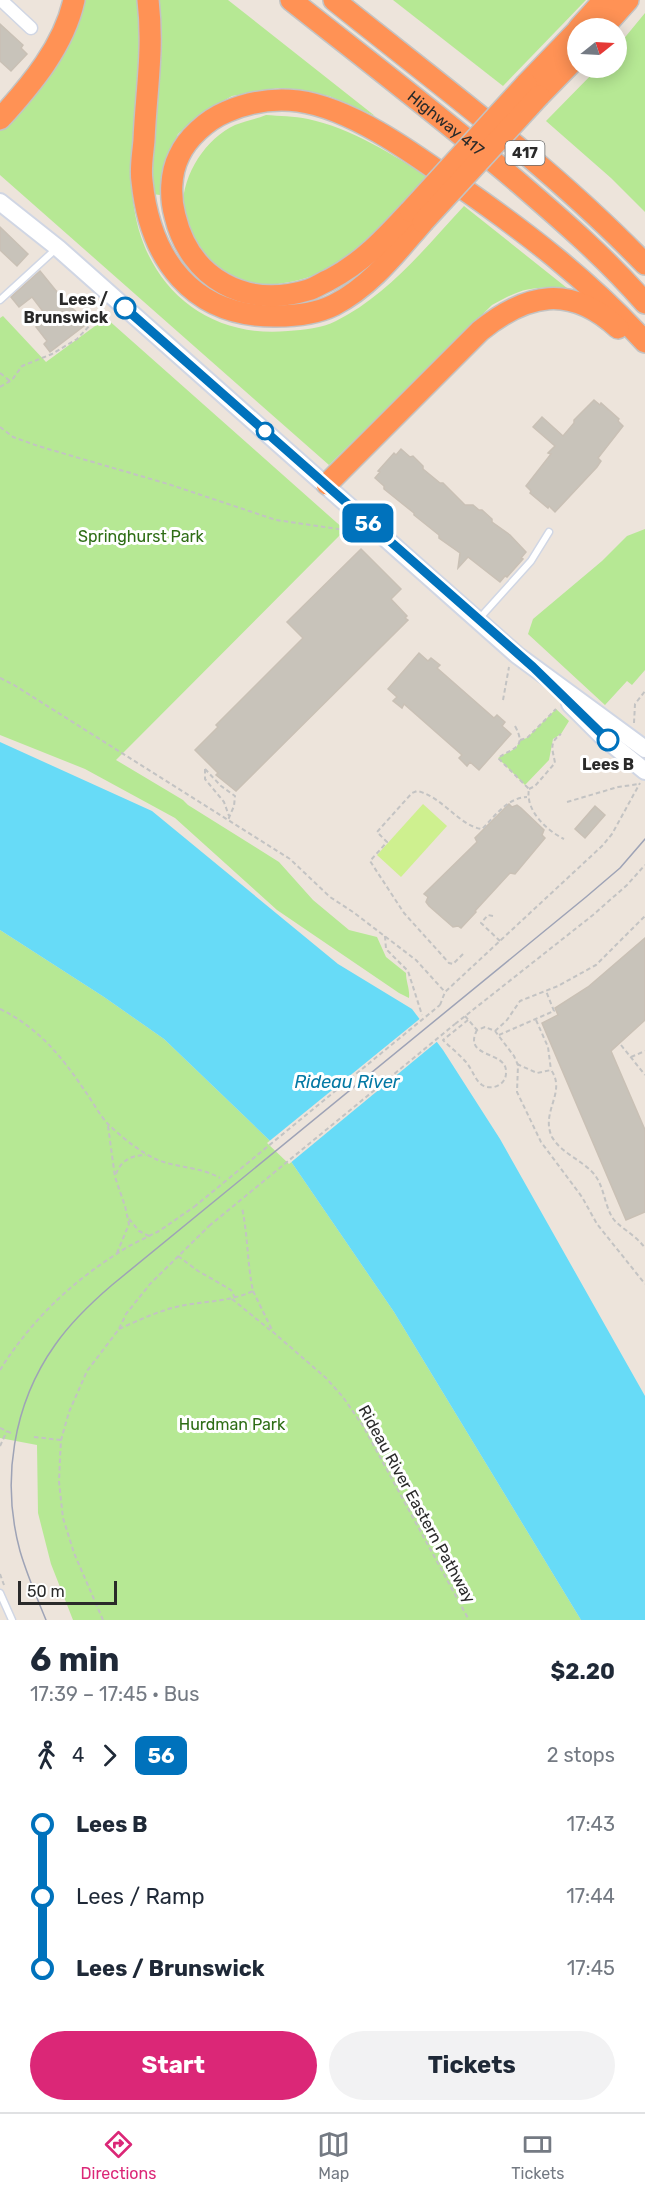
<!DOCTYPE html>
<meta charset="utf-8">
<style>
body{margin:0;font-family:Rubik,sans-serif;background:#f2f2f3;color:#1f2937;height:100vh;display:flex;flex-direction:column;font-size:22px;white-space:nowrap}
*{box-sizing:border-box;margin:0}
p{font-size:20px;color:#747a83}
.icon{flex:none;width:33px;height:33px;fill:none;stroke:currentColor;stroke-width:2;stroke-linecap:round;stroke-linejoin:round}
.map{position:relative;height:1620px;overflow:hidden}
.side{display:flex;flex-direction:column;background:#fff;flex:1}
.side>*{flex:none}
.badge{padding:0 12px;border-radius:9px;font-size:21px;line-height:39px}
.needle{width:39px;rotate:72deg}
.fabs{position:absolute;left:567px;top:18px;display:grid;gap:12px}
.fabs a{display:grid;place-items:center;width:60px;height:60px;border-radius:50%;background:#fff;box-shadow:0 3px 15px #0003;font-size:30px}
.scale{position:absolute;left:18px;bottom:15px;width:99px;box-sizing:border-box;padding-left:6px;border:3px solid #2a2a2a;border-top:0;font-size:16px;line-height:21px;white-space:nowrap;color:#2a2a2a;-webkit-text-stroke:4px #fff;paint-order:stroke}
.map>.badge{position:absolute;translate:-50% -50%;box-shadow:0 0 0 3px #fff}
.legs{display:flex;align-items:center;gap:9px;height:66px;padding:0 30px;font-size:20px}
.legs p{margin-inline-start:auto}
.overview{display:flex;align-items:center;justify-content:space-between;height:102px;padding:0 30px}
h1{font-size:33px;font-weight:700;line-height:45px}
.action{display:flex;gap:12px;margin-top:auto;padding:12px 30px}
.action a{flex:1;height:69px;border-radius:36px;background:#db2777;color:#fff;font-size:24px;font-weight:700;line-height:69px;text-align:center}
.action a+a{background:#f2f2f3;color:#1f2937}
ul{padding:0 30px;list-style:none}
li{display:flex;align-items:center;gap:21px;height:72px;font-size:22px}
li i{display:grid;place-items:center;width:9px;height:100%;margin:0 8px;background:currentColor}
li i::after{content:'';width:15px;height:15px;margin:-8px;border:4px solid;border-radius:50%;background:#fff}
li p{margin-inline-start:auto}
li:first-child i{background:linear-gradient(#0000 50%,currentColor 0)}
li:last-child i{background:linear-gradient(currentColor 50%,#0000 0)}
.dock{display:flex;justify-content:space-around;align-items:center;height:84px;border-top:2px solid #e0e1e3;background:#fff;font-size:16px;color:#747a83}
.dock a{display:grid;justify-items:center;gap:3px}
.dock .selected{color:#db2777}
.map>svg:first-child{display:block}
</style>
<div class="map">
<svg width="645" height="1620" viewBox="0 0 645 1620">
<rect width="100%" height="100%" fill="#ede4db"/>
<!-- green -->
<g fill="#b6e894">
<path d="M80 0H139C140 18 143 37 142 55 139 103 127 151 133 200 142 282 203 339 288 331 304 330 322 328 336 321 388 295 426 247 464 206L567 288C530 287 524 287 492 305L329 465 0 175V129L48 75Z"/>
<path d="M157 0H228L375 116 329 96 278 88 232 96 200 114 178 134 166 160 160 195 152 194 151 169Z"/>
<path d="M393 0H586L503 86Z"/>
<path d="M645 13V212L611 178 546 121 598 68H616L617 47Z"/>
<path d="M266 115C279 116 294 116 308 119 351 128 393 155 430 178 402 207 358 259 320 273 292 284 254 291 227 277 221 274 215 266 210 261 200 252 191 242 186 228 173 190 200 141 235 125 245 121 256 119 266 115Z"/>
<path d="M3 316 46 362 106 318 345 530 116 760 183 800 188 805 279 862 313 900 349 930 377 937 386 957 406 973C406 982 410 989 409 998L399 993 277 910 175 818 85 769 0 735V318Z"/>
<path d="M645 529V670L632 685 627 681 605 705 528 634 533 619 602 561 627 536Z"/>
<path d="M556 709 569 721 561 734 553 739 549 760 525 785 498 758 516 748 520 740 527 738Z"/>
<path d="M0 930 104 997 164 1039 290 1160 394 1312 581 1620H73L51 1564 38 1513 37 1445 0 1438Z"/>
</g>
<!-- pitch -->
<path fill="#cef08f" d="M423 804 447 826 401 877 377 855Z"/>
<!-- water -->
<path fill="#67dbf7" d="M0 742 152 811 338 964 412 1009 443 1050 500 1139 645 1396V1620H581L394 1312 290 1160 164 1039 104 997 0 930Z"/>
<!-- pier -->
<path fill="#ede4db" d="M422 1017 439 1040 289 1164 267 1143Z"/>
<!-- building -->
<g fill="#c8c3ba" stroke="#c9c0b5" stroke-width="1.5">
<path d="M0 24 23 45 21 48 27 54 11 71 0 61Z"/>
<path d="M0 227 28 254 17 266 0 250Z"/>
<path d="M40 271 66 303 79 314 81 312 89 322 50 352 44 344 47 341 36 327 48 318 32 297 19 307 11 297Z"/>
<path d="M594 400 600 405 601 403 619 419 618 421 623 426 598 458 601 461 597 467 555 512 549 506 548 508 530 493 531 491 526 486 551 454 548 453 555 446 533 427 542 417 563 436 574 423V420Z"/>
<path d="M401 449 410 457 413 456 423 466V469L440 483H443L465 505H473L479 510H482L492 519V522L510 535 526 552 521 558 523 559 507 577 505 576 500 582 468 557 458 568 460 553 439 538V535L414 515V513L384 489V486L375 478 380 472 378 471 394 453 396 455Z"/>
<path d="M361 549 401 589 391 599 407 616 405 618 408 620 236 791 216 775 218 773 195 750 218 727 216 725 303 638 287 622Z"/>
<path d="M419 653 428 661 431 658 440 665 437 668 494 718 497 715 505 722 502 726 511 734 479 770 470 762 467 766 459 758 462 755 404 704 402 708 393 701 397 697 388 689Z"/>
<path d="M509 804 512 807 517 805 521 808 544 830 542 835 545 838 515 874 510 873 475 911 476 912 461 928 458 926 453 927 429 906 426 902 428 897 424 894 477 842 475 838Z"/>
<path d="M595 806 605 815 585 838 575 829Z"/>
<path d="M645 938V1020L611 1051 645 1130V1212L626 1220 542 1023 558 1015 555 1008 588 987Z"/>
</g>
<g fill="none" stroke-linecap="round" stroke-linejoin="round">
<!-- lane casing -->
<g stroke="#d0d6e4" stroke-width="9">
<g id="lane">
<path d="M0 300 57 248"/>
<path d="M478 620 531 561 549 532"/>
<path d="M0 1593 12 1620"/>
</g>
</g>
<!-- street casing -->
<g stroke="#d0d6e4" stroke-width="15">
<path id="street" d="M1 0 31 28"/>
</g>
<!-- secondary casing -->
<g stroke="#d0d6e4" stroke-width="20">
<g id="secondary">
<path d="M0 202 58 248 517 655 645 749"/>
<path d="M570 704 602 736 645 771"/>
</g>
</g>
<!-- highway casing -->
<g stroke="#c3c3c3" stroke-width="24">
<g id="highway">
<path d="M148 0C154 50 146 91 144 140 143 153 140 168 142 181 150 259 192 317 276 316 296 316 316 314 334 305 371 286 396 253 423 222"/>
<path id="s1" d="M291 0C368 61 445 120 519 183 563 221 607 259 645 303"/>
<path d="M334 0C440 85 550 166 645 264"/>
<path d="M579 28 604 0"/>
<path d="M603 28 628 0"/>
<path d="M526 84 578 30"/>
<path d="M539 96 578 56"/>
<path d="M0 119C31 85 64 46 74 0"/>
<path d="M410 211C385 238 362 263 329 280 322 283 315 288 308 290 246 309 190 279 175 216 170 198 170 174 179 156 187 138 207 120 226 112 249 102 273 98 298 101 351 108 413 153 455 183 523 230 589 280 645 342"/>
<path d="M327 484 480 331C527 293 570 284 618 328"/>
</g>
</g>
<!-- path -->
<g stroke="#c3c3c3" stroke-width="2" stroke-dasharray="4.5 3" stroke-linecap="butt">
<path d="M0 373 10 381"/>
<path d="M0 387 12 380 22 366 52 354 77 339 93 322 109 311"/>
<path d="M0 427 13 437 38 446 168 484 276 520 352 531 356 534"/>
<path d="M0 678 14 685 290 859 330 897 353 912 416 960 445 992"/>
<path d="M503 700 509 667"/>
<path d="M634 723 635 704 645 691"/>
<path d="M515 726C527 748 514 747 498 758L529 789C525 810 546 830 564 839"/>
<path d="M520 740 527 738 556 709"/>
<path d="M205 769 221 786 235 796 234 806 228 820"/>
<path d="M205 769V779L224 802 229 816"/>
<path d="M529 789 535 786 555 763C553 750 548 743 561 734"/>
<path d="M567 802 618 787 639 784"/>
<path d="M493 916 488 915 481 923 500 941"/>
<path d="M385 936 386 949 408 971 422 1015"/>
<path d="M463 954 453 964 449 963 404 913 370 861 387 842 377 832 412 793 417 791C442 796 459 826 482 829 496 815 507 798 527 797"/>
<path d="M440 1005 445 992 602 846 612 834 640 783"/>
<path d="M0 1009C39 1028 62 1057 85 1091 93 1102 100 1116 109 1125 123 1138 141 1153 158 1160 178 1168 201 1167 220 1178"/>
<path d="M465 1016 477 1030 485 1027 495 1031 514 1056 518 1065 517 1092 541 1142 582 1197 597 1224 645 1284"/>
<path d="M468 1020 443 1040C450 1047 459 1054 466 1062 472 1069 475 1080 482 1085 492 1091 506 1085 506 1073 508 1050 462 1059 477 1030"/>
<path d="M536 1020 548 1047 551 1070"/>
<path d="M455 1024 593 915 627 885 645 865"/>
<path d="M495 1031 507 1020 520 1001 558 986 596 965 645 916"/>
<path d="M499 1035 554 1011 546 991"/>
<path d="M621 1045 645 1075"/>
<path d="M631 1057 645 1051"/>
<path d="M517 1064 537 1073 551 1070C567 1092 540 1112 552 1137 561 1153 582 1160 594 1174 604 1186 604 1203 612 1217 618 1227 635 1234 645 1248"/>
<path d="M108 1126 115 1177 125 1206 129 1224 117 1253"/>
<path d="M116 1174C121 1160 132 1155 146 1155"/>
<path d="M129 1219 139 1231 149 1236"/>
<path d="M178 1256 198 1271 231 1290 235 1298"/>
<path d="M253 1291 273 1332 326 1378 343 1397 363 1426 469 1620"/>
<path d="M232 1299 270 1330"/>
<path d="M119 1329C139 1320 158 1311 180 1306 205 1301 229 1302 253 1291 247 1263 248 1235 242 1208"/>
<path d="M0 1370C30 1322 70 1283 118 1253 131 1244 146 1238 159 1231 171 1223 182 1215 194 1207"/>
<path d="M0 1428 11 1433"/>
<path d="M34 1437 61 1440"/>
<path d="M0 1446 7 1431"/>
<path d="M0 1574 4 1585"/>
<path d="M103 1620 74 1553 63 1518 59 1482 60 1458 61 1440 69 1412 87 1371 119 1329 126 1314 150 1284 209 1226"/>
</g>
<!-- lane -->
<use href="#lane" stroke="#fff" stroke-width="6"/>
<!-- street -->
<use href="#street" stroke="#fff" stroke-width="12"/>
<!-- secondary -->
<use href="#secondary" stroke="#fff" stroke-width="16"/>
<!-- highway -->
<use href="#highway" stroke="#ff9255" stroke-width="21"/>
<!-- tram -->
<path stroke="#9ea3b6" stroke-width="1.5" d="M46 1620C37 1598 27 1575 20 1551 1 1481 13 1404 55 1345 71 1322 91 1303 112 1285L586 897 620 868 645 839"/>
<!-- highway-bridge casing -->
<g stroke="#c3c3c3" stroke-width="24" stroke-linecap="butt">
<g id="highway-bridge">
<path d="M410 211 526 84"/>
<path d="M423 222 539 96"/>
</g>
</g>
<!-- path-bridge -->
<g stroke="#c3c3c3" stroke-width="2" stroke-dasharray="4.5 3" stroke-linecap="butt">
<path d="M194 1207 440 1005"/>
<path d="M209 1226 455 1024"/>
</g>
<!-- highway-bridge -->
<use href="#highway-bridge" stroke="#ff9255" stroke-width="21"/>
</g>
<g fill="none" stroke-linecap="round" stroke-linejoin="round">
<!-- line-1 casing -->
<g stroke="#fff" stroke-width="14">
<path id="line-1" d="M125 308 533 667 608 740"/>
</g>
<!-- line-1 -->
<use href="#line-1" stroke="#0072bc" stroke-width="9"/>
</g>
<!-- markers -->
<g fill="#fff" stroke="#0072bc" stroke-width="3">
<circle cx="125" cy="308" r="10"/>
<circle cx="265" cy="431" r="8"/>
<circle cx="608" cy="740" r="10"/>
</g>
<g text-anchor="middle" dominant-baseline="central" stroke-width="6" stroke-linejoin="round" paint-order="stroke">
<!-- shield labels -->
<rect fill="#fff" stroke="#6a6a6a" stroke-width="1.5" x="505.5" y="141" width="39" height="24" rx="4.5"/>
<g font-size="15" font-weight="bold" fill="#2a2a2a">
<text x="525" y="153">417</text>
</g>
<!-- street labels -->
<g font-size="16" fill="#2a2a2a" stroke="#fff">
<text stroke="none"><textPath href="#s1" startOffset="198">Highway 417</textPath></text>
<text transform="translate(417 1504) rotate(61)">Rideau River Eastern Pathway</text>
</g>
<!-- stop labels -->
<g font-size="16" font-weight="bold" fill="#2a2a2a" stroke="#fff" text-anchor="end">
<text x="108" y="299">Lees /<tspan x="108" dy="18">Brunswick</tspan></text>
<text x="608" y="764" text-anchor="middle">Lees B</text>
</g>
<!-- park labels -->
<g font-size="16" fill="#2e6d15" stroke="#fff">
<text x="141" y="536">Springhurst Park</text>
<text x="232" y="1424">Hurdman Park</text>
</g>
<!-- water labels -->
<g font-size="18" font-style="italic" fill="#0479a4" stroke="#fff">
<text x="347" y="1082">Rideau River</text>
</g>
</g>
</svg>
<div class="fabs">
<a><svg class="needle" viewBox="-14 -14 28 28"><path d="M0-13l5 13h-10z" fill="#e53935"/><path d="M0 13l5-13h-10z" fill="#747a83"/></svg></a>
</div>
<div class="scale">50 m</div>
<b class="badge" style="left:368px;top:523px;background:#0072bc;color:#fff">56</b>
</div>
<section class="side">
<div class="overview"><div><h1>6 min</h1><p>17:39 – 17:45 · Bus</p></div><b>$2.20</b></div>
<div class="legs"><svg class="icon" aria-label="walk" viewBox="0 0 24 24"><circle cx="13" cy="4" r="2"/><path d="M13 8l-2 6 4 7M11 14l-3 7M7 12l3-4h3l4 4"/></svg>4<svg class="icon" aria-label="forward" viewBox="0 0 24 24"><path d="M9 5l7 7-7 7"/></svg><b class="badge" style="background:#0072bc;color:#fff">56</b><p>2 stops</p></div>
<ul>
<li><i style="color:#0072bc"></i><b>Lees B</b><p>17:43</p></li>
<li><i style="color:#0072bc"></i><span>Lees / Ramp</span><p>17:44</p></li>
<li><i style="color:#0072bc"></i><b>Lees / Brunswick</b><p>17:45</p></li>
</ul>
<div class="action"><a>Start</a><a>Tickets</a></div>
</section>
<nav class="dock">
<a class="selected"><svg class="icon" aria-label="directions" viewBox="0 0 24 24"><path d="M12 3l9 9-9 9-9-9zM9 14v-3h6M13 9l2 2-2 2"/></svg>Directions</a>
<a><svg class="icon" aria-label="map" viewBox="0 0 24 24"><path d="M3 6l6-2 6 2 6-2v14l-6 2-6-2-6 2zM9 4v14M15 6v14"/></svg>Map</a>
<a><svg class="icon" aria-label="tickets" viewBox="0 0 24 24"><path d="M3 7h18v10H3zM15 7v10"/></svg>Tickets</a>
</nav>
